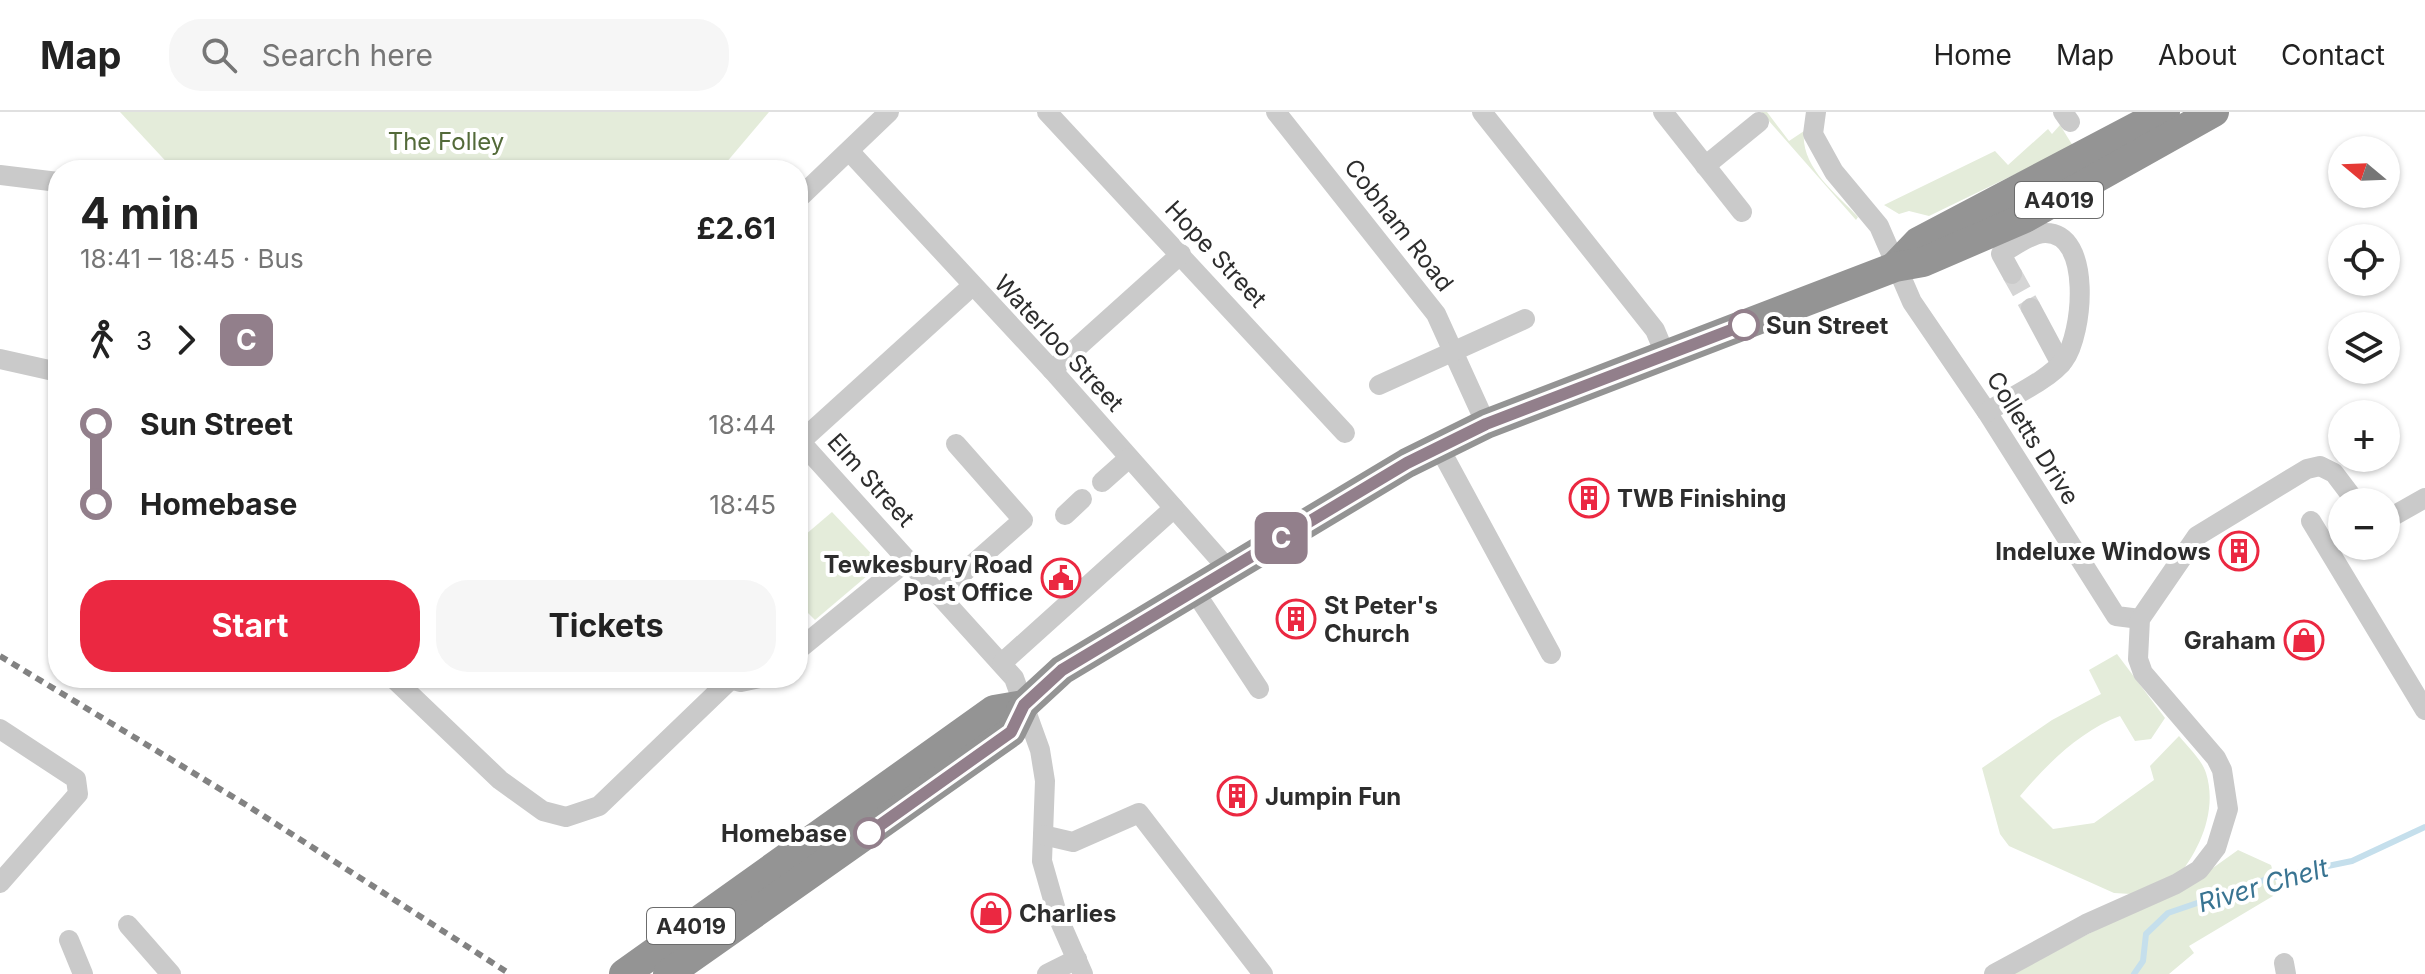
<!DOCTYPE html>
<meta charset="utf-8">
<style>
body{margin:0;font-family:Inter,sans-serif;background:#f6f6f6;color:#222;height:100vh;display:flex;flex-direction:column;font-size:30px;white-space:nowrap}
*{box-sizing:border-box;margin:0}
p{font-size:26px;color:#767676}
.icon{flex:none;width:44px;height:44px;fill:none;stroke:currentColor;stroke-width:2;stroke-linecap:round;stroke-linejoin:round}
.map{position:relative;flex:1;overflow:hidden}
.sheet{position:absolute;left:48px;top:48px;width:760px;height:528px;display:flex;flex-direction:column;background:#fff;border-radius:32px;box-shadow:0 2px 6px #0004}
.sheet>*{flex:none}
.badge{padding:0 16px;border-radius:12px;font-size:28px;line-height:52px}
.needle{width:52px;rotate:289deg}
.fabs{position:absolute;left:2328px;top:24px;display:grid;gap:16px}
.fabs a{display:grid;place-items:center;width:72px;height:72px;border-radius:50%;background:#fff;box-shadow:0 2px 6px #0004;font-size:40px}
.map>.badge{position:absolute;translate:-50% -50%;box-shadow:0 0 0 4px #fff}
.legs{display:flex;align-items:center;gap:12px;height:88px;padding:0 32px;font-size:26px}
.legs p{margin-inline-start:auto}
.head{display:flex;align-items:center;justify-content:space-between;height:136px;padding:0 32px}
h1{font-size:44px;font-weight:700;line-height:60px}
.primary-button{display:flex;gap:16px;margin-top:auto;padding:16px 32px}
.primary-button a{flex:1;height:92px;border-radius:32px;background:#eb2841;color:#fff;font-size:32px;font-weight:700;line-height:92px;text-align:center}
.primary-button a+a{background:#f6f6f6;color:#222}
ul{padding:0 32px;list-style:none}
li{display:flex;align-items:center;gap:28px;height:80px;font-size:30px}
li i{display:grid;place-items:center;width:12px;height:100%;margin:0 10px;background:currentColor}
li i::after{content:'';width:20px;height:20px;margin:-10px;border:6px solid;border-radius:50%;background:#fff}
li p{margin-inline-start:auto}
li:first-child i{background:linear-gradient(#0000 50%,currentColor 0)}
li:last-child i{background:linear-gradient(currentColor 50%,#0000 0)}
header{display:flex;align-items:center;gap:48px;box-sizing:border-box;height:112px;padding:0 40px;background:#fff;border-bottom:2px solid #e0e0e0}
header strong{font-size:38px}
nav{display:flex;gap:44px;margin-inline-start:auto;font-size:28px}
.search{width:560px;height:72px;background:#f6f6f6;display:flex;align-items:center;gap:20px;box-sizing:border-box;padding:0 28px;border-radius:32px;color:#767676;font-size:30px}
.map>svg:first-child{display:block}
</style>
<header>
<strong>Map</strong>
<div class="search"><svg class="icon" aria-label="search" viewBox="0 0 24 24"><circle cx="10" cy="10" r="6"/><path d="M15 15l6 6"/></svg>Search here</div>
<nav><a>Home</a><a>Map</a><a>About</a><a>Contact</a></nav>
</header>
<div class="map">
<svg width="2425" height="862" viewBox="0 0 2425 862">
<rect width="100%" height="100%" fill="#fff"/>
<!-- green -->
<g fill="#e4ecda">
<path d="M120 0H769L720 58H174Z"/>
<path d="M1761 0H1767L1789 29 1804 19C1800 55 1836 81 1858 105L1856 108Z"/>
<path d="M2060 13 2073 34 1929 104 1909 99 1899 102 1884 93 1995 39 2008 53 2048 17 2052 22Z"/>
<path d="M832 400 881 452 815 508 798 491V429Z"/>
<path d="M2117 542 2165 606 2151 627 2135 629 2120 604C2080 619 2047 652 2020 684L2053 717 2094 711 2154 668 2150 654 2179 624C2188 635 2202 648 2206 661 2218 699 2199 740 2175 768L2131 782 2114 781 2009 734 2000 722 1982 656 2052 608 2101 582 2089 558Z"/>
<path d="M2238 738 2271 753 2277 774 2273 784 2189 834 2194 841 2169 862H2012L2210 758Z"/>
</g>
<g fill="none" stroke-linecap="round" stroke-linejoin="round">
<!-- stream -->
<path stroke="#c5dfec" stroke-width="6" d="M2134 862 2143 849 2146 822 2168 801 2270 766 2352 749 2425 715"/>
<!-- minor-tunnel -->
<path stroke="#d5d5d5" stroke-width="20" stroke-dasharray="20 10" stroke-linecap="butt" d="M2012 162 2031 196"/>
<!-- minor -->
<g stroke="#cacaca" stroke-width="20">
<path d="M1047 0 1345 321"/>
<path d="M1276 0 1436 202 1486 312"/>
<path d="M1482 0 1655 218 1665 242"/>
<path d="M1663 0 1742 100"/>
<path d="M1816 0 1813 22 1834 60 1879 114 1912 190 1987 300 2116 504 2140 507"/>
<path d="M2063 0 2070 10"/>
<path d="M850 40 1052 258 1228 457"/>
<path d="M1705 54 1759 10"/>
<path d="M0 63 58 70"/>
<path d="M798 87 889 0"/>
<path d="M2031 196 2061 252"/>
<path d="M0 247 58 260"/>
<path d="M1052 258 1181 142"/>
<path d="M1379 273 1525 207"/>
<path d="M1987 300C2007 287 2051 267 2064 248 2083 223 2093 120 2045 121 2031 121 2013 135 2001 142L2012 162"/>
<path d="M798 327 1014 566 1040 638 1045 669 1042 749 1058 805 1083 862"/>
<path d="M800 330 972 174"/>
<path d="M1439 335 1551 542"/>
<path d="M1102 370 1129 346"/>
<path d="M1065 403 1082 387"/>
<path d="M2386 408 2425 386"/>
<path d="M2311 409 2425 598"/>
<path d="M1195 480 1259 577"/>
<path d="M939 482 1023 408 956 332"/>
<path d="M798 538 908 448"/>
<path d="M1002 551 1174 396"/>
<path d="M393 566 500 668 543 699 566 705 599 694 729 569"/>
<path d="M726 566 741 570 760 566"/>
<path d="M0 617 76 667 78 682 0 771"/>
<path d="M1043 723 1073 730 1139 701 1263 862"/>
<path d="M128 813 171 862"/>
<path d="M69 828 83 862"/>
<path d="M2284 851 2286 862"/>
<path d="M1047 862 1077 847"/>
<path d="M1994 862 2086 812 2176 772 2199 758 2216 736 2228 697 2222 658 2216 646 2143 561 2138 547 2140 507 2197 424 2307 357 2320 354 2334 361 2356 390"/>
</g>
<!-- highway -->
<g stroke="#949494" stroke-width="30">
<path d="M1896 153 1918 130 2165 0"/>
<path d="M624 862 994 598 1024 593"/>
<path d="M668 862 1011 620 1024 593 1062 558 1407 351 1486 312 1895 155 1923 150 2025 106 2214 0"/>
</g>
<!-- rail -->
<path stroke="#828282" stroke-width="6" stroke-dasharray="8 6" stroke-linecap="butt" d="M0 544 248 694 510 862"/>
</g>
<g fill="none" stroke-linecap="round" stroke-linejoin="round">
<!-- line-1 casing -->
<g stroke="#fff" stroke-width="18">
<path id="line-1" d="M869 721 1011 620 1024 593 1062 558 1407 351 1486 312 1744 213"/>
</g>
<!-- line-1 -->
<use href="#line-1" stroke="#927f8b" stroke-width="12"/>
</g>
<!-- icons -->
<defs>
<g id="building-ring" transform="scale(2)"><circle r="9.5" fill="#fff" stroke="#eb2841" stroke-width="1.5"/><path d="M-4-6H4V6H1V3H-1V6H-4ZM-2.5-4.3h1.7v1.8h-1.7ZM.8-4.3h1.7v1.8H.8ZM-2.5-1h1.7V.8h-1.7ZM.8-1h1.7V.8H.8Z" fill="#eb2841"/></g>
<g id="civic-ring" transform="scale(2)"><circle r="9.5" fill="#fff" stroke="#eb2841" stroke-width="1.5"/><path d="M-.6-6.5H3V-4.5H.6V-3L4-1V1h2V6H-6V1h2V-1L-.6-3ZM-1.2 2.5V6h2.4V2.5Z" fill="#eb2841"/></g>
<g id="shop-ring" transform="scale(2)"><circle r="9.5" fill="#fff" stroke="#eb2841" stroke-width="1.5"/><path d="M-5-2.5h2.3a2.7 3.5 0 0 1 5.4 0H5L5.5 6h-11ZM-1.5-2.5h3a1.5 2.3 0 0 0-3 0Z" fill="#eb2841"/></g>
</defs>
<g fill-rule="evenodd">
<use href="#building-ring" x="1589" y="386"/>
<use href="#building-ring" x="2239" y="439"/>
<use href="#civic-ring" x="1061" y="466"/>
<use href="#building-ring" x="1296" y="507"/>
<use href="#shop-ring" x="2304" y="528"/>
<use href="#building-ring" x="1237" y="684"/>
<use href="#shop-ring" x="991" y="801"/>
</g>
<!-- markers -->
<g fill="#fff" stroke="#927f8b" stroke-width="4">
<circle cx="1744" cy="213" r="14"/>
<circle cx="869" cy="721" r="14"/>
</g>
<g text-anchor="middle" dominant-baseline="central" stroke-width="8" stroke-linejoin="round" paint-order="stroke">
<!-- shield labels -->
<g fill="#fff" stroke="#6c6c6c" stroke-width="2">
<rect x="2015" y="70" width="88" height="36" rx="6"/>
<rect x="647" y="796" width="88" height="36" rx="6"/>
</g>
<g font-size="22" font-weight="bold" fill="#2d2d2d">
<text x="2059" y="88">A4019</text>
<text x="691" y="814">A4019</text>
</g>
<!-- park labels -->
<g font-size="24" fill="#536a39" stroke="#fff">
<text x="446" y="29">The Folley</text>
</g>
<!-- street labels -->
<g font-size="24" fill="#2d2d2d" stroke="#fff">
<text transform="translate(1399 113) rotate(52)">Cobham Road</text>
<text transform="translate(1216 142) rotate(47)">Hope Street</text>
<text transform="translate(1059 231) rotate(47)">Waterloo Street</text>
<text transform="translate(2033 326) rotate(58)">Colletts Drive</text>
<text transform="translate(871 368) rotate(48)">Elm Street</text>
</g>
<!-- stop labels -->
<g font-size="24" font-weight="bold" fill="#2d2d2d" stroke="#fff" text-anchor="start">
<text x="1766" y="213">Sun Street</text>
<text x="847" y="721" text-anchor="end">Homebase</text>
</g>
<!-- poi labels -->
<g font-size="24" font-weight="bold" fill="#2d2d2d" stroke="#fff" text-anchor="start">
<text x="1617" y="386">TWB Finishing</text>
<text x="2211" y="439" text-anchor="end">Indeluxe Windows</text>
<text x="1033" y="452" text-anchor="end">Tewkesbury Road<tspan x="1033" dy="28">Post Office</tspan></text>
<text x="1324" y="493">St Peter's<tspan x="1324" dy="28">Church</tspan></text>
<text x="2276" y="528" text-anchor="end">Graham</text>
<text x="1265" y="684">Jumpin Fun</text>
<text x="1019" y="801">Charlies</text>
</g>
<!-- water labels -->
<g font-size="26" font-style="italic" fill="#397492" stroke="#fff">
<text transform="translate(2263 773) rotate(-16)">River Chelt</text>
</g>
</g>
</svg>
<div class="fabs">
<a><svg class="needle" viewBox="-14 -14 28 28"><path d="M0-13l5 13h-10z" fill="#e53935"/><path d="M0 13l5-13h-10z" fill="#767676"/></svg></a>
<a><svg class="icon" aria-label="locate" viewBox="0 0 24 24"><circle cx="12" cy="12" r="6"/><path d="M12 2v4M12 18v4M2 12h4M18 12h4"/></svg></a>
<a><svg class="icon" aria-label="layers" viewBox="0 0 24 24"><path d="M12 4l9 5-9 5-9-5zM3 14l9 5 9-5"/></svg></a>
<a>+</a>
<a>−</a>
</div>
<b class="badge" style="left:1281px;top:426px;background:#927f8b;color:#fff">C</b>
<section class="sheet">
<div class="head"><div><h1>4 min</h1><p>18:41 – 18:45 · Bus</p></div><b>£2.61</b></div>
<div class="legs"><svg class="icon" aria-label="walk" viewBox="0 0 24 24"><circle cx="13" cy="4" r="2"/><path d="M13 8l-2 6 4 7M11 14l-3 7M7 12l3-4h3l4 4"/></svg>3<svg class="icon" aria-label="forward" viewBox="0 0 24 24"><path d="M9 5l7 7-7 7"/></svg><b class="badge" style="background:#927f8b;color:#fff">C</b></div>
<ul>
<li><i style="color:#927f8b"></i><b>Sun Street</b><p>18:44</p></li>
<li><i style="color:#927f8b"></i><b>Homebase</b><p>18:45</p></li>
</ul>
<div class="primary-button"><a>Start</a><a>Tickets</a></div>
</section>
</div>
